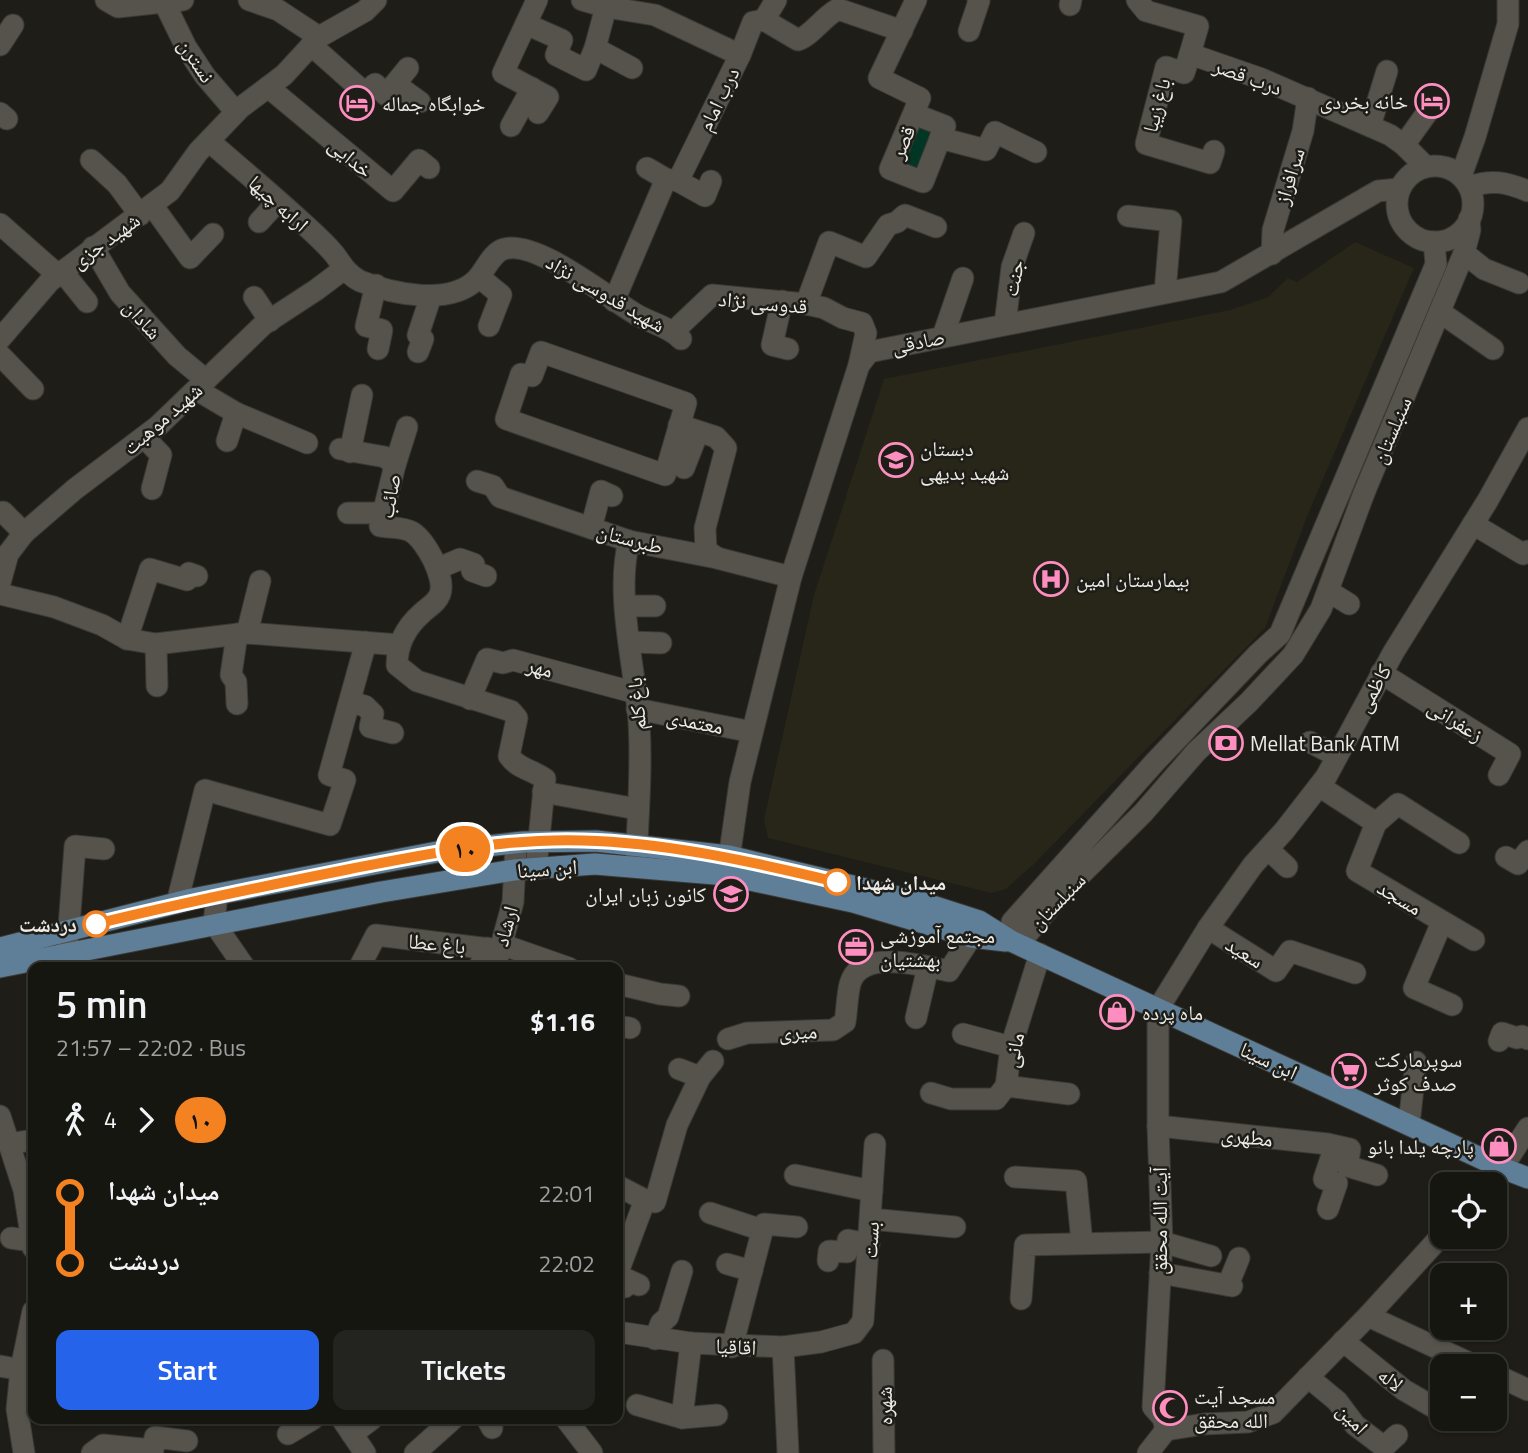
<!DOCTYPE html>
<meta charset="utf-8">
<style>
body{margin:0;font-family:"Titillium Web","Noto Naskh Arabic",sans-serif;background:#23231f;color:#f1f3f6;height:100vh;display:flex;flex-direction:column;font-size:26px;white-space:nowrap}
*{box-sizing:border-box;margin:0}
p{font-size:23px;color:#9e9f9f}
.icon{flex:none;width:38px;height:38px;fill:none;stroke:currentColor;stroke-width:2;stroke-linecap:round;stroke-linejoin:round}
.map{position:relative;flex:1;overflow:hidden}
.side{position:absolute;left:28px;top:962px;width:595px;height:462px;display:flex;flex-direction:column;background:#161611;border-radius:14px;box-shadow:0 2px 5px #0004,0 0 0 2px #353531}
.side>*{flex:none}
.badge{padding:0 14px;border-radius:23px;font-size:24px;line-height:46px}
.controls{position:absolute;left:1430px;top:1172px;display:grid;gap:14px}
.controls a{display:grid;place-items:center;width:77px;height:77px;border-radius:14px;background:#161611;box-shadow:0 2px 5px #0004,0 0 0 2px #353531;font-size:35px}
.map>.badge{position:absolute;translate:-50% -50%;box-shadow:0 0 0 4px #fff}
.legs{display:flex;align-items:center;gap:10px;height:77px;padding:0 28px;font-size:23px}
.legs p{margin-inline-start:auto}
.head{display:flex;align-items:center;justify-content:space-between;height:119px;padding:0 28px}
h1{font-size:38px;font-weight:600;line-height:52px}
.button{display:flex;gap:14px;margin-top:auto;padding:14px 28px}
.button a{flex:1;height:80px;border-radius:14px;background:#2563eb;color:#fff;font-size:28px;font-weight:600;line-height:80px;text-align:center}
.button a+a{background:#23231f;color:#f1f3f6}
ul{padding:0 28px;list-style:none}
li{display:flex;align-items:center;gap:24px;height:70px;font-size:26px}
li i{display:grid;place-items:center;width:10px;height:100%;margin:0 9px;background:currentColor}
li i::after{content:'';width:18px;height:18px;margin:-9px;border:5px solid;border-radius:50%;background:#161611}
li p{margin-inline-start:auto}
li:first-child i{background:linear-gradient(#0000 50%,currentColor 0)}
li:last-child i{background:linear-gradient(currentColor 50%,#0000 0)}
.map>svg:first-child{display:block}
</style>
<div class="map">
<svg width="1528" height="1453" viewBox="0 0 1528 1453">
<rect width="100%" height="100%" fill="#1e1d17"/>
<!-- built -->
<path fill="#282519" d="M1355 242 1414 268 1308 514 1265 628 1033 865 1006 889 991 893 768 838 764 819 814 595 884 379 1230 310 1268 297 1288 278 1297 282Z"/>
<!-- green -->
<path fill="#013524" d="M915 124 935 131 918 173 898 166Z"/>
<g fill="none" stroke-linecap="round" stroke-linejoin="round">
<!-- minor casing -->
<g stroke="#3a3936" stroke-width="23">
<g id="minor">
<path d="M106 0 118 7 183 0"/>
<path d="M249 0 278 10 319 37"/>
<path d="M537 0 503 73 548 97 538 113"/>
<path d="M582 0 606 7 655 15 740 55"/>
<path d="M1137 0 1146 11 1198 26 1190 54 1262 79 1390 135 1404 145 1426 167"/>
<path d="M164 2 186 47 205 76 236 112"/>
<path d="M1070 5 1071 0"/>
<path d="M764 20 776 0"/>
<path d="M526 24 562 40 556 55 586 70 595 48 606 7"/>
<path d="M969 31 979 1 978 0"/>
<path d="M0 45 13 25"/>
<path d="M311 45 365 93 375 84 386 95 408 68"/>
<path d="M595 48 632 68"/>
<path d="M1190 54 1184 73 1166 67 1146 144 1210 163 1214 151"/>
<path d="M395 84 420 102"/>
<path d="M268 87 393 191 419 160 429 168"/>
<path d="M0 113 7 119"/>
<path d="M914 114 945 126 923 182 890 169 920 98 879 78 916 0"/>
<path d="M511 126 532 88"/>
<path d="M1370 126 1387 71"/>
<path d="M940 138 986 150 995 132 1036 152"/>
<path d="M209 141C241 169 274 196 305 225 315 234 326 244 335 255 342 265 348 275 360 281 392 294 449 306 476 280 485 271 492 252 504 249 537 239 610 300 639 316 654 324 669 327 681 339"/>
<path d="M1404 145 1429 110"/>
<path d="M91 160 117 184 140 215"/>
<circle cx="1435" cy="204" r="38"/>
<path d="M647 168 666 179 678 181 705 196 711 181"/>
<path d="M1461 176 1475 137 1508 24V0"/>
<path d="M678 181 740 55 753 22 764 20 798 40C811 36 823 17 838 9L902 31"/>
<path d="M1469 187C1491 179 1506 182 1528 191"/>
<path d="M152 205 190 258 213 234"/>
<path d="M1128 216 1171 221 1165 292"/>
<path d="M259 222 278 201"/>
<path d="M0 224 58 275"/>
<path d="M1434 242 1436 264 1280 634 1258 654 1155 762 1012 922 1011 941 1028 933 1059 896 1143 813 1196 752 1249 702 1293 655 1321 609 1364 493 1464 253 1470 230 1469 219"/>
<path d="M93 247 120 293 177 356 206 380"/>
<path d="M1464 253 1484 269 1519 283"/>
<path d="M1272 254 1273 230 1303 131 1308 98"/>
<path d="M62 271 87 302"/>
<path d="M479 277 501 295 489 326"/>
<path d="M376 285 366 326 382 330 378 349"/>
<path d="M254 297 270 321"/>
<path d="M614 301 666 179"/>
<path d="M782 301 772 345 788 349"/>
<path d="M806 304 829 242 866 257 888 225 897 222 905 215 936 227"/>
<path d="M1440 312 1493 349"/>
<path d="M1005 324 1012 267 1024 233"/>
<path d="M673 332 712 295 806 304 824 308 843 318 862 323 866 333 859 365"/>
<path d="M943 336 963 278"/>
<path d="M0 339 50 281 170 191 198 152 240 108 284 75 319 37 365 11 376 0"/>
<path d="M418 352 423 339 418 335 431 296"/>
<path d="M541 352 686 403 665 475 506 419 521 374 532 376Z"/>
<path d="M0 355 33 389"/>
<path d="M197 390 236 413 307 443"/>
<path d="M679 425 716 437 726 448 705 528 706 550 717 558"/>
<path d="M144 437 161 455 152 489"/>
<path d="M227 441 236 413"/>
<path d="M340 449 385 457 395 465 380 526C390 528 404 527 412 532 426 541 446 578 440 594 437 603 428 607 422 613 406 627 397 644 397 665L417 681 511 711 517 718 509 756C518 769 533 770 545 779L536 868"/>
<path d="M350 452 362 395"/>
<path d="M395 465 407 427"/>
<path d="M684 468 698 432"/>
<path d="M477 481 493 486 500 497 629 541 717 558 791 577"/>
<path d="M3 512 24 533"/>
<path d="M348 513H384"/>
<path d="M1473 524 1523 554 1528 551"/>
<path d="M591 528 601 491 612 496"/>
<path d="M629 541C615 595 635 667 639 722 642 768 638 816 636 862"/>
<path d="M439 568 460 559 474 564 472 571 486 576"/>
<path d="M0 583 8 554 24 533 75 489 157 427 264 324 316 290 344 269"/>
<path d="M1328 591 1349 604"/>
<path d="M0 594 54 607 102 625 127 639 156 644 247 633 400 645"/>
<path d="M626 606H655"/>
<path d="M247 633 260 581"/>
<path d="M127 639 150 569 187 580 189 573 197 576"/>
<path d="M630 642 661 643"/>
<path d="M156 644 157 686"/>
<path d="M1381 673 1510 754 1499 775"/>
<path d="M470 699 487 659 503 663 513 660 636 693"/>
<path d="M350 702 365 706 373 714 370 727 393 733"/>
<path d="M237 704 236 682 231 675 237 634"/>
<path d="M637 709 752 732"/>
<path d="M1310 742 1337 756"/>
<path d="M1319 786 1376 823 1357 871 1474 940"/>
<path d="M543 792 637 809"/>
<path d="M1376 823 1398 804 1459 843"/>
<path d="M1268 849 1287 867"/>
<path d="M1506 857 1518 864 1528 851"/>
<path d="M727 873 740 782 791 577 859 365 869 352 1221 282 1378 191 1399 189"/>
<path d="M217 895 214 923 245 968"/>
<path d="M177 903 205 790 330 825 345 780 329 775 366 642"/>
<path d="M1442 922 1414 988 1452 1005"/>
<path d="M1208 928 1276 971 1290 951 1355 973"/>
<path d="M67 953 75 846 104 849"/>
<path d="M359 968 376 935 498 950 509 947 569 968"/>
<path d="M479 968 487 948"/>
<path d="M495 968 513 902 516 843"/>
<path d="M618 984 660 994 679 996"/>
<path d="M916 1018 928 967"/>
<path d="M618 1026 630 1028"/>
<path d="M963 1034 1011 1047"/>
<path d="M728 1039 747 1033 833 1030 845 1022C847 1010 847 996 850 984 860 947 924 966 949 971L971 937"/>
<path d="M1499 1041 1502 1033 1517 1038 1522 1036 1528 1039"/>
<path d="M679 1069 700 1077"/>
<path d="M1006 1086 1069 1094"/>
<path d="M931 1093 951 1099H996L1006 1086 1011 1047 1040 954"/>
<path d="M0 1116 24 1190 33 1248"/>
<path d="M1409 1124 1416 1062"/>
<path d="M1158 1126 1328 1144 1350 1149 1347 1166 1377 1175"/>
<path d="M8 1144 33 1140"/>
<path d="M795 1175 872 1191"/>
<path d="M1015 1177 1076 1181 1082 1243"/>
<path d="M1487 1185 1502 1168 1528 1128"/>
<path d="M618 1186 645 1200 655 1202 677 1125 700 1077 713 1061"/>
<path d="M1328 1209 1337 1183 1324 1179 1335 1146"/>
<path d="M710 1213 762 1230"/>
<path d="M871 1219 955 1227"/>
<path d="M11 1238 32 1241"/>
<path d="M828 1261 829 1251 847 1252 848 1240 869 1244"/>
<path d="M727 1264 752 1271"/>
<path d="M618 1272 645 1200"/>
<path d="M1160 1273 1232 1286"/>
<path d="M618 1285 625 1287 628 1280 639 1285"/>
<path d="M1228 1285 1239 1258"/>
<path d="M1021 1299 1025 1245 1162 1242 1211 1256"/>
<path d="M1368 1316 1478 1367"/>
<path d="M618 1332 691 1343 783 1347 821 1342 854 1333 863 1321 875 1144"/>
<path d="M655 1339 661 1323 668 1317 682 1271"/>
<path d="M1343 1341 1404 1390 1442 1412"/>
<path d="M732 1347 764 1224 797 1227"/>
<path d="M783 1347 788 1453"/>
<path d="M883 1360 884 1453"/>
<path d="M0 1366 33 1372"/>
<path d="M1494 1374 1528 1390"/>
<path d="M1308 1377 1337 1401 1355 1425 1384 1447 1397 1435"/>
<path d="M637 1405 682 1418 717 1415"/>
<path d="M682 1418 691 1343"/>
<path d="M342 1419 365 1453"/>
<path d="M487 1419 492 1428"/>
<path d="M566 1419 592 1453"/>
<path d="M1166 1430 1163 1418 1153 1407 1162 1242 1158 1126V1009L1208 928 1253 865 1284 831 1326 777 1393 653 1488 500 1528 428"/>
<path d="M1166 1430 1204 1424 1248 1422 1273 1413 1368 1316 1442 1235"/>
<path d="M288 1434 313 1419"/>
<path d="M352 1434 372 1419"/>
<path d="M24 1453 17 1409 21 1369 33 1311"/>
<path d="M92 1453 103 1445 153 1450 155 1437 187 1441"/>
<path d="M415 1453 453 1419"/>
<path d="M1148 1453 1166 1430"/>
</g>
</g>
<!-- major casing -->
<g stroke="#3a3936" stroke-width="23">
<g id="major">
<path d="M0 948 192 899 442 851 523 842 596 841 729 856 923 903 979 921 1011 941 1502 1168 1528 1178"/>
<path d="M0 967 381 892 514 870 595 864 727 875 853 902 971 937 1006 941"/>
</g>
</g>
<!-- minor -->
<use href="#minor" stroke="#55534c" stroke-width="21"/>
<!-- major -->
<use href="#major" stroke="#5f7f98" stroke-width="21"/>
</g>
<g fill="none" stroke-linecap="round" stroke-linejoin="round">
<!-- line-1 casing -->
<g stroke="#fff" stroke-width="16">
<path id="line-1" d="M96 924C180 903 265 886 350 869 431 853 514 836 597 841 678 845 758 863 837 882"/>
</g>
<!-- line-1 -->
<use href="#line-1" stroke="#f58220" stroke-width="10"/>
</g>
<!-- icons -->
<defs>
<g id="hotel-ring" transform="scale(1.75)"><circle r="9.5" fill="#1e1d17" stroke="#fd8ebf" stroke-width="1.5"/><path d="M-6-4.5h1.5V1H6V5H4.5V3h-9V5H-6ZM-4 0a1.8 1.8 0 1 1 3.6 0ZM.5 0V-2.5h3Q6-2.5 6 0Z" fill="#fd8ebf"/></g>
<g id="school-ring" transform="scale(1.75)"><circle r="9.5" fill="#1e1d17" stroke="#fd8ebf" stroke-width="1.5"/><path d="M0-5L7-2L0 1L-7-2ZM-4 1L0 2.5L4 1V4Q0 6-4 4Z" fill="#fd8ebf"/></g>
<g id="hospital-ring" transform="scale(1.75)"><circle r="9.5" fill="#1e1d17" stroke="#fd8ebf" stroke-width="1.5"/><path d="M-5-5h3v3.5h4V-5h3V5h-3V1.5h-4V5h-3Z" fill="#fd8ebf"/></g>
<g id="bank-ring" transform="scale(1.75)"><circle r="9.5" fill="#1e1d17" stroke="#fd8ebf" stroke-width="1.5"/><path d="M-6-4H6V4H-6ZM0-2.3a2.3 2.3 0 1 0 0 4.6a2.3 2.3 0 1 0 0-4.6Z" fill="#fd8ebf"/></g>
<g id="office-ring" transform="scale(1.75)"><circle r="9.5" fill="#1e1d17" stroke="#fd8ebf" stroke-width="1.5"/><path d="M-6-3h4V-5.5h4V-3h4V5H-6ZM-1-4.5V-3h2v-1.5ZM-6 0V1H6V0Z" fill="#fd8ebf"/></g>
<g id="shop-ring" transform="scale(1.75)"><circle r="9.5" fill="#1e1d17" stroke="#fd8ebf" stroke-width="1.5"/><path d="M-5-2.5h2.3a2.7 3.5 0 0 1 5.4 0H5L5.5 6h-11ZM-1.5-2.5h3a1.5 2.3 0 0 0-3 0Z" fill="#fd8ebf"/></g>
<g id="supermarket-ring" transform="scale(1.75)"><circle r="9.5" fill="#1e1d17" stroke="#fd8ebf" stroke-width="1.5"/><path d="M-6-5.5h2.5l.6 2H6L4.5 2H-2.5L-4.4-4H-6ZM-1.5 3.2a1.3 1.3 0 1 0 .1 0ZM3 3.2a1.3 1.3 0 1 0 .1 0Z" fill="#fd8ebf"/></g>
<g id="mosque-ring" transform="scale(1.75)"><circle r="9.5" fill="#1e1d17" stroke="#fd8ebf" stroke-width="1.5"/><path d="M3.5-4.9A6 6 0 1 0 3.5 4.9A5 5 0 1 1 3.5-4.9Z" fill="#fd8ebf"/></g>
</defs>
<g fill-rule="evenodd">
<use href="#hotel-ring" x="1432" y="101"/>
<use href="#hotel-ring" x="357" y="103"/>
<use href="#school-ring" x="896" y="460"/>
<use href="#hospital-ring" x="1051" y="579"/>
<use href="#bank-ring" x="1226" y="743"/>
<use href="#school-ring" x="731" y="894"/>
<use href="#office-ring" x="856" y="947"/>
<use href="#shop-ring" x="1117" y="1012"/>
<use href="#supermarket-ring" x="1349" y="1071"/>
<use href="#shop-ring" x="1499" y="1146"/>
<use href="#mosque-ring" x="1170" y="1408"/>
</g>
<!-- markers -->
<g fill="#fff" stroke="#f58220" stroke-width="3.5">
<circle cx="837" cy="882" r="12"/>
<circle cx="96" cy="924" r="12"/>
</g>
<g text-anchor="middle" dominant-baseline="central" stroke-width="5" stroke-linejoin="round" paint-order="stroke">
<!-- street labels -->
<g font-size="21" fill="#ecebe7" stroke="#1e1d17">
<text transform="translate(197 60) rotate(57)">نسترن</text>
<text transform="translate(1248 76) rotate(20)">درب قصر</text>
<text transform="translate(718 99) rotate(-64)">درب امام</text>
<text transform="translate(1156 105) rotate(-75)">باغ زیبا</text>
<text transform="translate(902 142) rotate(-67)">قصر</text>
<text transform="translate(351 157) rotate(40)">خدایی</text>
<text transform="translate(1289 176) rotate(-73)">سرافراز</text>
<text transform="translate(279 203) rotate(42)">ارابه چیها</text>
<text transform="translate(105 240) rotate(-36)">شهید جزی</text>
<text transform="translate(1013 278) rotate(-79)">جنت</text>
<text transform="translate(606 293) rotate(30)">شهید قدوسی نژاد</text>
<text transform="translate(763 302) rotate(5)">قدوسی نژاد</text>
<text transform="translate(143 319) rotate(48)">شادان</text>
<text transform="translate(918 341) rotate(-11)">صادقی</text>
<text transform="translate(162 418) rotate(-41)">شهید موهبت</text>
<text transform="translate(1391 430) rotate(-67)">سنبلستان</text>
<text transform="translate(389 496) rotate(-80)">صائب</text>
<text transform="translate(630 538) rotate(15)">طبرستان</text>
<text transform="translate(540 667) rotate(15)">مهر</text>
<text transform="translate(1373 688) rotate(-62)">کاظمی</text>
<text transform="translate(636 704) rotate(-95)">باغ کلم</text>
<text transform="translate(1456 720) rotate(32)">زعفرانی</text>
<text transform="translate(695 721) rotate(11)">معتمدی</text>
<text transform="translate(547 868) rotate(-4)">ابن سینا</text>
<text transform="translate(1400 897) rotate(31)">مسجد</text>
<text transform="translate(1057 901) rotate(-46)">سنبلستان</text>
<text transform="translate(505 926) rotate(-75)">ارشاد</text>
<text transform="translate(437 943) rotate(6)">باغ عطا</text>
<text transform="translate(1245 952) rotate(32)">سعید</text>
<text transform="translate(798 1031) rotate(-2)">میری</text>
<text transform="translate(1013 1050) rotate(-78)">مانی</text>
<text transform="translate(1269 1060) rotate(25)">ابن سینا</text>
<text transform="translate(1247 1136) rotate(6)">مطهری</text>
<text transform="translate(1159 1221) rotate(-90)">آیت الله محقق</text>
<text transform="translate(870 1240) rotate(-87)">بست</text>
<text transform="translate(736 1346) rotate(3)">اقاقیا</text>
<text transform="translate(1391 1379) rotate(38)">لاله</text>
<text transform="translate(884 1406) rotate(-91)">شهره</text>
<text transform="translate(1353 1418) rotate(46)">امین</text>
</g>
<!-- poi labels -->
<g font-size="21" fill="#ecebe7" stroke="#1e1d17" text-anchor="start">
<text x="1408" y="101" text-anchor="end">خانه بخردی</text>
<text x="382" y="103">خوابگاه جماله</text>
<text x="920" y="448">دبستان<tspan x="920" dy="24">شهید بدیهی</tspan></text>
<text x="1076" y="579">بیمارستان امین</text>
<text x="1250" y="743">Mellat Bank ATM</text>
<text x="706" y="894" text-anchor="end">کانون زبان ایران</text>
<text x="880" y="935">مجتمع آموزشی<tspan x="880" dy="24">بهشتیان</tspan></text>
<text x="1142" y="1012">ماه پرده</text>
<text x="1374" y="1059">سوپرمارکت<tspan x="1374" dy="24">صدف کوثر</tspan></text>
<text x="1474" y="1146" text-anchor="end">پارچه یلدا بانو</text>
<text x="1194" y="1396">مسجد آیت<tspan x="1194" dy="24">الله محقق</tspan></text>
</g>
<!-- stop labels -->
<g font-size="21" font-weight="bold" fill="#ecebe7" stroke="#1e1d17" text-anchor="start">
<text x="856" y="882">میدان شهدا</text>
<text x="77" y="924" text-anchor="end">دردشت</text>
</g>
</g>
</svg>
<div class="controls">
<a><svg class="icon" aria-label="locate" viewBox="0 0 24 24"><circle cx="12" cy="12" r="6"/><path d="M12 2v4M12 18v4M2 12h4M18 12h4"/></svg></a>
<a>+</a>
<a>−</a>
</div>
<b class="badge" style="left:465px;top:849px;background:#f58220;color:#111">۱۰</b>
<section class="side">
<div class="head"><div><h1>5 min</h1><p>21:57 – 22:02 · Bus</p></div><b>$1.16</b></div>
<div class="legs"><svg class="icon" aria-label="walk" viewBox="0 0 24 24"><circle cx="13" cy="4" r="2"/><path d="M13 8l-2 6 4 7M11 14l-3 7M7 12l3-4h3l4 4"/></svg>4<svg class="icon" aria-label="forward" viewBox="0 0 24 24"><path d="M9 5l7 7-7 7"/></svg><b class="badge" style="background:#f58220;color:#111">۱۰</b></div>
<ul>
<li><i style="color:#f58220"></i><b>میدان شهدا</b><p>22:01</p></li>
<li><i style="color:#f58220"></i><b>دردشت</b><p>22:02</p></li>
</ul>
<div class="button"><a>Start</a><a>Tickets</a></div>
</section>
</div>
